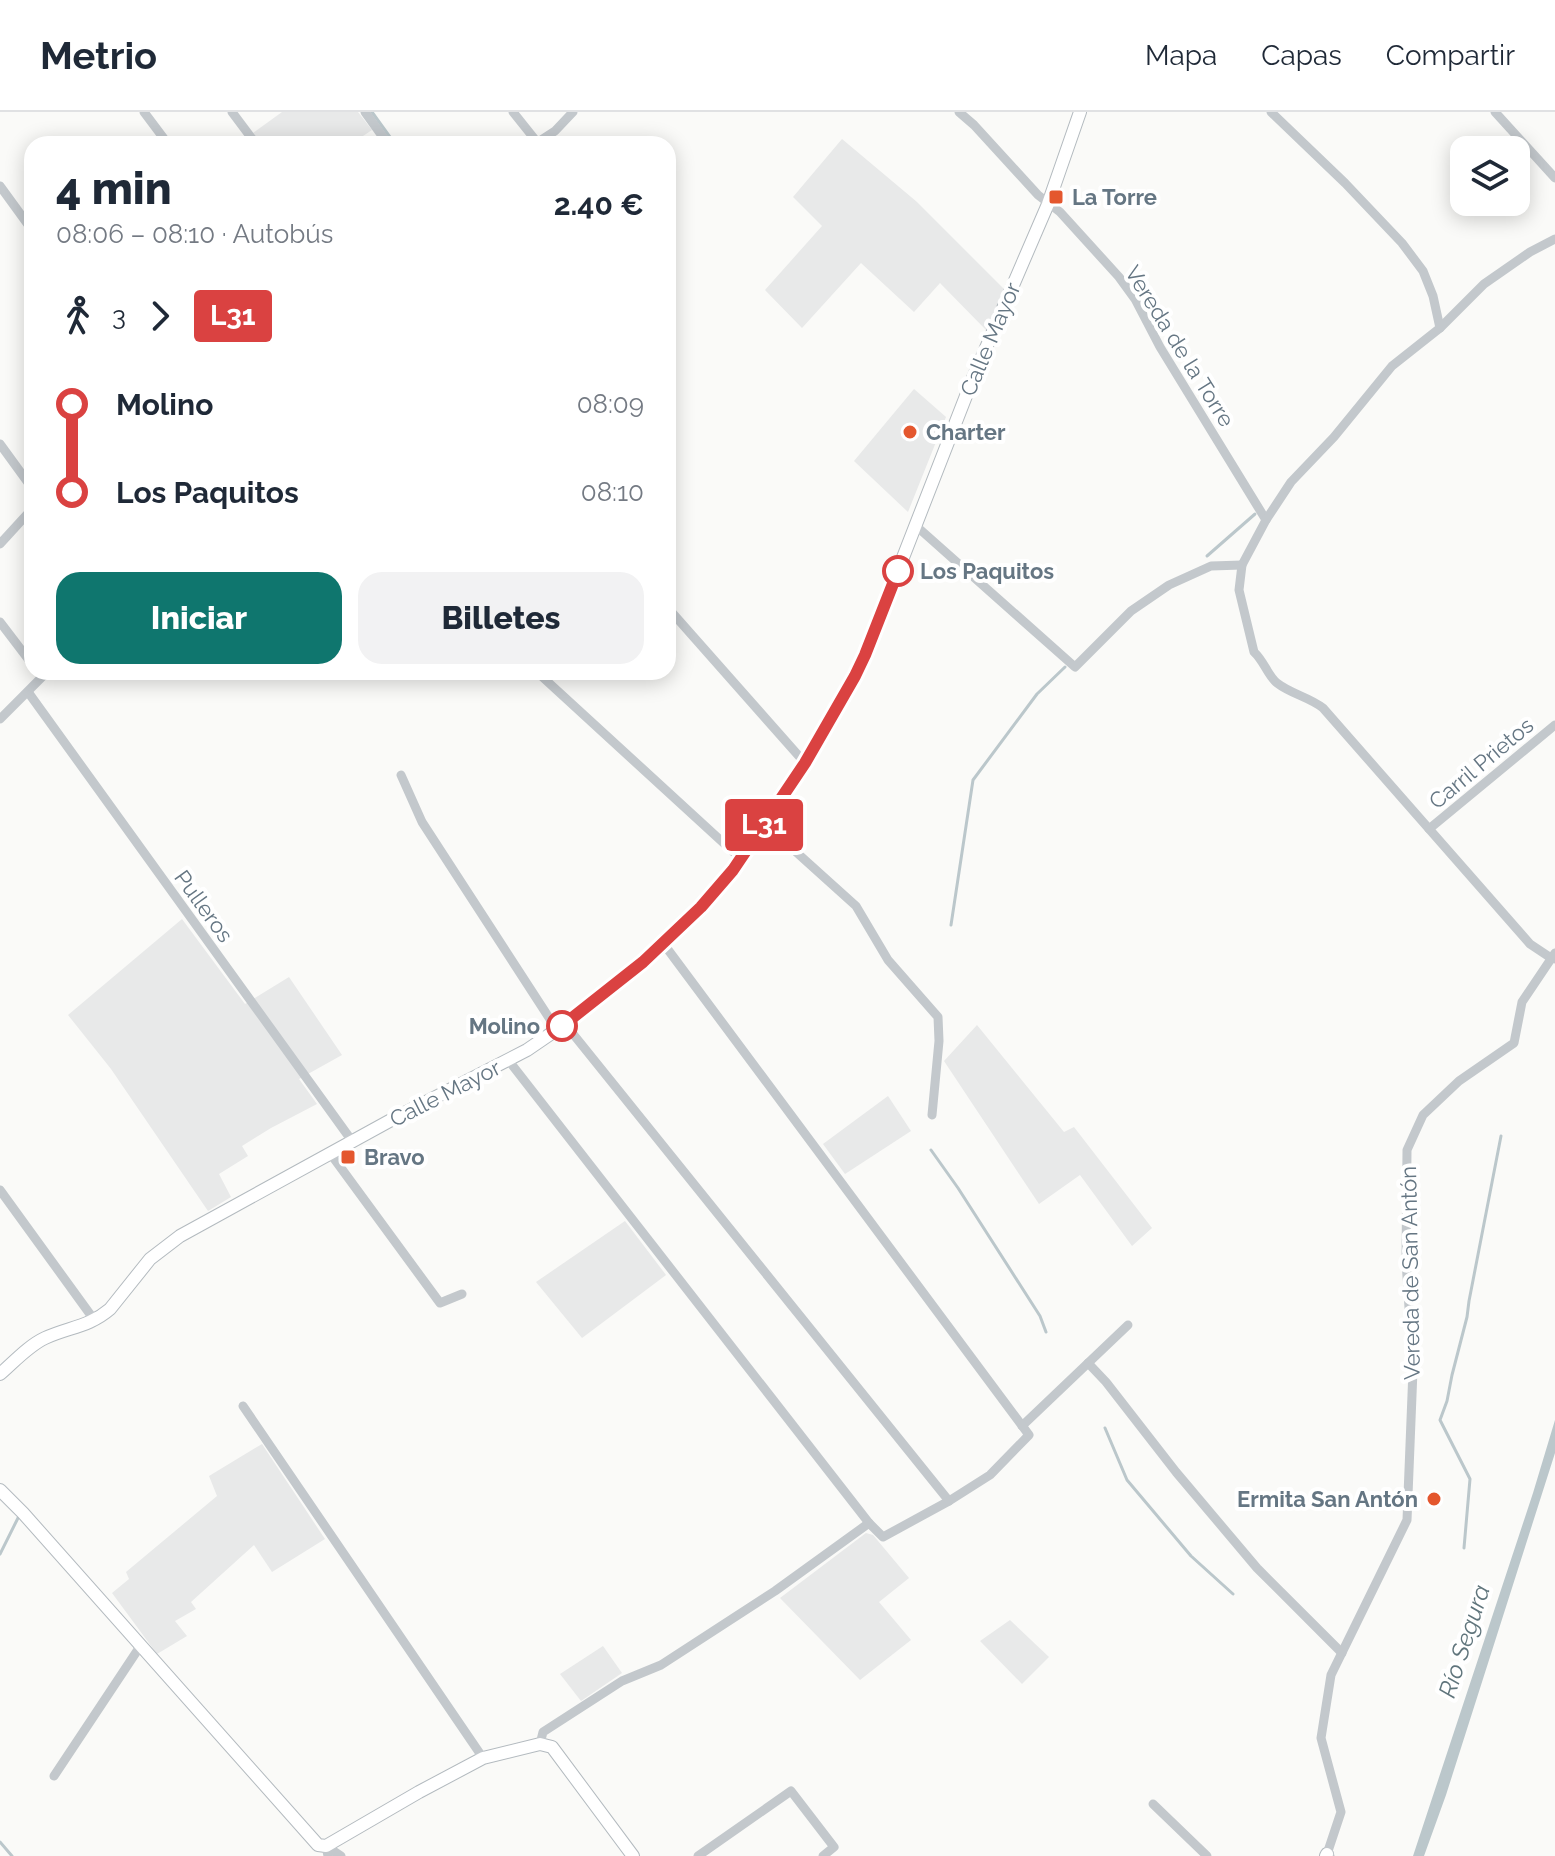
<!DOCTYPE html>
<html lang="es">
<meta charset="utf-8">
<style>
body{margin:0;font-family:Raleway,sans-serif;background:#f2f2f3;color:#1f2937;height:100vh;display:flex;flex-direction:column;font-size:30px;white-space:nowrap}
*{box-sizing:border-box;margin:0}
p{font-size:26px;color:#747a83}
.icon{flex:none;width:44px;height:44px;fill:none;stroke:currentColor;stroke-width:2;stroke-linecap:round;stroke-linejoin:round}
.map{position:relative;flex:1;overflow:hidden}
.drawer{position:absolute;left:24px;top:24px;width:652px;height:544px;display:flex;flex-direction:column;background:#fff;border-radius:24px;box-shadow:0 4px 20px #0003}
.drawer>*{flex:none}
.badge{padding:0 16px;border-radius:6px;font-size:28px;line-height:52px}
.fabs{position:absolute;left:1450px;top:24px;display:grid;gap:16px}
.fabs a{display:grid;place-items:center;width:80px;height:80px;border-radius:16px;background:#fff;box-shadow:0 4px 20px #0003;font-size:40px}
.map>.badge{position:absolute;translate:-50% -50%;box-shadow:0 0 0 4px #fff}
.legs{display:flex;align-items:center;gap:12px;height:88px;padding:0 32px;font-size:26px}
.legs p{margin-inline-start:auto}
.head{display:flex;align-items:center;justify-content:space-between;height:136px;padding:0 32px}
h1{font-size:44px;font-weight:800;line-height:60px}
.action{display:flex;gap:16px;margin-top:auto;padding:16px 32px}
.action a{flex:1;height:92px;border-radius:24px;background:#0f766e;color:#fff;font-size:32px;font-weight:800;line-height:92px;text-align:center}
.action a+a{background:#f2f2f3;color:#1f2937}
ul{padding:0 32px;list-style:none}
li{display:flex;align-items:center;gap:28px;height:88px;font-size:30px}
li i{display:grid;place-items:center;width:12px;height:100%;margin:0 10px;background:currentColor}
li i::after{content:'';width:20px;height:20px;margin:-10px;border:6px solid;border-radius:50%;background:#fff}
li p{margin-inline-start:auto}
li:first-child i{background:linear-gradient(#0000 50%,currentColor 0)}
li:last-child i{background:linear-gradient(currentColor 50%,#0000 0)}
header{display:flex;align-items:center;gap:48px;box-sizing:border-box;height:112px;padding:0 40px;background:#fff;border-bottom:2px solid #e0e1e3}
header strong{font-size:38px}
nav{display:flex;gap:44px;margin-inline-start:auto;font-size:28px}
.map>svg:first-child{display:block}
</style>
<header>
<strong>Metrio</strong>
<nav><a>Mapa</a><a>Capas</a><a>Compartir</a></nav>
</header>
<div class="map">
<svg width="1555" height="1744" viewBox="0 0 1555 1744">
<rect width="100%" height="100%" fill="#fafaf8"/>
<!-- built -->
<g fill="#e8e9e9">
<path d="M282 0H358L372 18 351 32H261L253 21Z"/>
<path d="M842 27 917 90 1006 179 987 219 940 171 914 200 861 151 802 216 765 178 822 114 793 85Z"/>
<path d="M914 277 946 305 908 400 854 349Z"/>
<path d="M182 807 245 892 289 865 342 943 299 967 317 992 271 1016 242 1034 248 1044 219 1062 231 1085 208 1099 111 957 68 903Z"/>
<path d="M977 913 1064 1020 1074 1015 1152 1116 1132 1134 1080 1063 1039 1092 944 949Z"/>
<path d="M888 984 911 1019 845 1062 823 1032Z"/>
<path d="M625 1109 666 1163 582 1226 536 1170Z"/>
<path d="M262 1332 325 1427 272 1460 254 1433 191 1490 196 1497 175 1509 187 1524 157 1542 112 1481 129 1467 126 1460 217 1384 209 1364Z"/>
<path d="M866 1421 873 1423 909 1466 879 1490 911 1528 860 1568 780 1486Z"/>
<path d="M1010 1508 1049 1545 1022 1572 980 1529Z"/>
<path d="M603 1534 622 1561 581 1589 560 1562Z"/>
</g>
<!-- water -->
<path fill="#bbc7cb" d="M1555 1308V1341L1446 1683 1424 1744H1413L1533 1381Z"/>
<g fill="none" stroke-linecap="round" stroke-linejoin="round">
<!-- stream -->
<g stroke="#bbc7cb" stroke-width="3">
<path d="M372 0 395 32"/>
<path d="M1207 444 1255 402"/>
<path d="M951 813 973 668 1037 582 1065 555"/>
<path d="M931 1038 958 1076 1040 1204 1046 1220"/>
<path d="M1105 1316 1127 1368 1191 1444 1233 1482"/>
<path d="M1464 1436 1470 1367 1440 1308 1447 1289 1452 1263 1467 1205 1469 1189 1501 1024"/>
<path d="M0 1442 19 1404"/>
<path d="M0 1730 12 1744"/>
</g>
<!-- secondary casing -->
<g stroke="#b3babf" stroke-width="14">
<g id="secondary">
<path d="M0 1262C14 1250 28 1234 45 1226 69 1215 89 1215 110 1197L150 1147 180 1124 393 1007 527 938 565 912 643 850 701 795 724 770 805 651 865 543 973 266 1048 92 1080 0"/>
<path d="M0 1378 23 1401 318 1733 326 1734 419 1680 483 1646 540 1632 552 1635 633 1744"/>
<path d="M1326 1744 1327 1742"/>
</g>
</g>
<!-- minor -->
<g stroke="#c3c8cc" stroke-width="9">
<path d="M144 0 168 32"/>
<path d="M232 0 256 32"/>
<path d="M365 0 388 32"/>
<path d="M513 0 537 30"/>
<path d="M959 0 974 13 1038 83 1060 100 1119 165 1135 187 1160 235 1266 408"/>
<path d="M1271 0 1345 71 1402 131 1423 159 1433 184 1440 216"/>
<path d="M1495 0 1555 66"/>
<path d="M535 32 555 19 573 0"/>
<path d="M0 74 32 118"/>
<path d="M1555 127 1530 140 1484 172 1440 216 1392 254 1334 325 1291 370 1266 408 1242 453 1239 478 1254 540C1264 549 1268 564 1277 571 1291 582 1309 585 1323 596L1530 832 1551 846 1555 847"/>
<path d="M0 332 32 376"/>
<path d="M915 413 1075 555 1131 499 1169 473 1211 454 1242 453"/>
<path d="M0 432 32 397"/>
<path d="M668 496 805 651"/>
<path d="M0 510 32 552"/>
<path d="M537 560 741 747"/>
<path d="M28 580 352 1029"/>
<path d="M0 607 47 560"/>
<path d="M401 663 422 710 557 918"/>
<path d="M765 712 856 794 888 848 938 905 939 929 932 1003"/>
<path d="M1429 717 1555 613"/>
<path d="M565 912 949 1389"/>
<path d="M509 949 869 1411"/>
<path d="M330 1041 440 1191 462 1182"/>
<path d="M0 1078 95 1209"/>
<path d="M1088 1251 1106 1270 1176 1360 1257 1456 1342 1541"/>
<path d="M243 1294 483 1646"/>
<path d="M1022 1314 1128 1213"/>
<path d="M540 1632 543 1620 622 1569 661 1553 775 1479 869 1411 883 1425 949 1389 990 1363 1029 1323 663 831"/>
<path d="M54 1664 141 1533"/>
<path d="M1153 1692 1207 1744"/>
<path d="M328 1744 326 1734 341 1744"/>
<path d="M698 1744 791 1679 834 1735 823 1744"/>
<path d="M1330 1744 1327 1742 1341 1700 1321 1626 1331 1563 1407 1408 1413 1258 1406 1149 1407 1038 1423 1003 1459 969 1514 931 1522 890 1555 841"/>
</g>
<!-- secondary -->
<use href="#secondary" stroke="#fff" stroke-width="12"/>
</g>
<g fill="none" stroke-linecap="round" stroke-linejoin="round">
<!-- line-1 casing -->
<g stroke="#fff" stroke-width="18">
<path id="line-1" d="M562 914 643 850 701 795 733 758 805 651 855 564 865 543 898 459"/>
</g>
<!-- line-1 -->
<use href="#line-1" stroke="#da4241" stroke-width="12"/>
</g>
<!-- markers -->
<g fill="#e4572e" stroke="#fff" stroke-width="3">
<rect x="1048" y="77" width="16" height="16" rx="4"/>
<circle cx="910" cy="320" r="8"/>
<rect x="340" y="1037" width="16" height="16" rx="4"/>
<circle cx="1434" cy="1387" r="8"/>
</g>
<g fill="#fff" stroke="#da4241" stroke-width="4">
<circle cx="898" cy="459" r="14"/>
<circle cx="562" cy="914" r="14"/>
</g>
<g text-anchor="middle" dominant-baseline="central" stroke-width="8" stroke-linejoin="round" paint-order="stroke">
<!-- poi labels -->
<g font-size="22" font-weight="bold" fill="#657683" stroke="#fff" text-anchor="start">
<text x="1072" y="85">La Torre</text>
<text x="926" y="320">Charter</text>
<text x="364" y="1045">Bravo</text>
<text x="1418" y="1387" text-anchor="end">Ermita San Antón</text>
</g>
<!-- street labels -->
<g font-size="22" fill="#657683" stroke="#fff">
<text transform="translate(990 227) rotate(-67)">Calle Mayor</text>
<text transform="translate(1180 234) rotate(58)">Vereda de la Torre</text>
<text transform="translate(1481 651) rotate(-40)">Carril Prietos</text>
<text transform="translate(204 794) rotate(54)">Pulleros</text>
<text transform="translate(445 981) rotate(-27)">Calle Mayor</text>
<text transform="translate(1410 1161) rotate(-91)">Vereda de San Antón</text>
</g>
<!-- stop labels -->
<g font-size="22" font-weight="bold" fill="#657683" stroke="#fff" text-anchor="start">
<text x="920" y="459">Los Paquitos</text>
<text x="540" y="914" text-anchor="end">Molino</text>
</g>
<!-- water labels -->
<g font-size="24" font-style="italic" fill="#60757c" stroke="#fff">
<text transform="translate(1464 1529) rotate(-72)">Río Segura</text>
</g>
</g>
</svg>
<div class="fabs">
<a><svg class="icon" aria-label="layers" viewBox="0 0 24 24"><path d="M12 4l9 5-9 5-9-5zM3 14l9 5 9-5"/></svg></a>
</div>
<b class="badge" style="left:764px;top:713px;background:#da4241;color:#fff">L31</b>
<section class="drawer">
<div class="head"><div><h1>4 min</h1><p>08:06 – 08:10 · Autobús</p></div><b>2.40 €</b></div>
<div class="legs"><svg class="icon" aria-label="walk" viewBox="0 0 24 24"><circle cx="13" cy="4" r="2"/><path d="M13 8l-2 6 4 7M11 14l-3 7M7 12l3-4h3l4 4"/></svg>3<svg class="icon" aria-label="forward" viewBox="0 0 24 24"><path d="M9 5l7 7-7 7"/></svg><b class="badge" style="background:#da4241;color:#fff">L31</b></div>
<ul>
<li><i style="color:#da4241"></i><b>Molino</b><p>08:09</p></li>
<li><i style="color:#da4241"></i><b>Los Paquitos</b><p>08:10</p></li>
</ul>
<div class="action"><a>Iniciar</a><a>Billetes</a></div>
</section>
</div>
